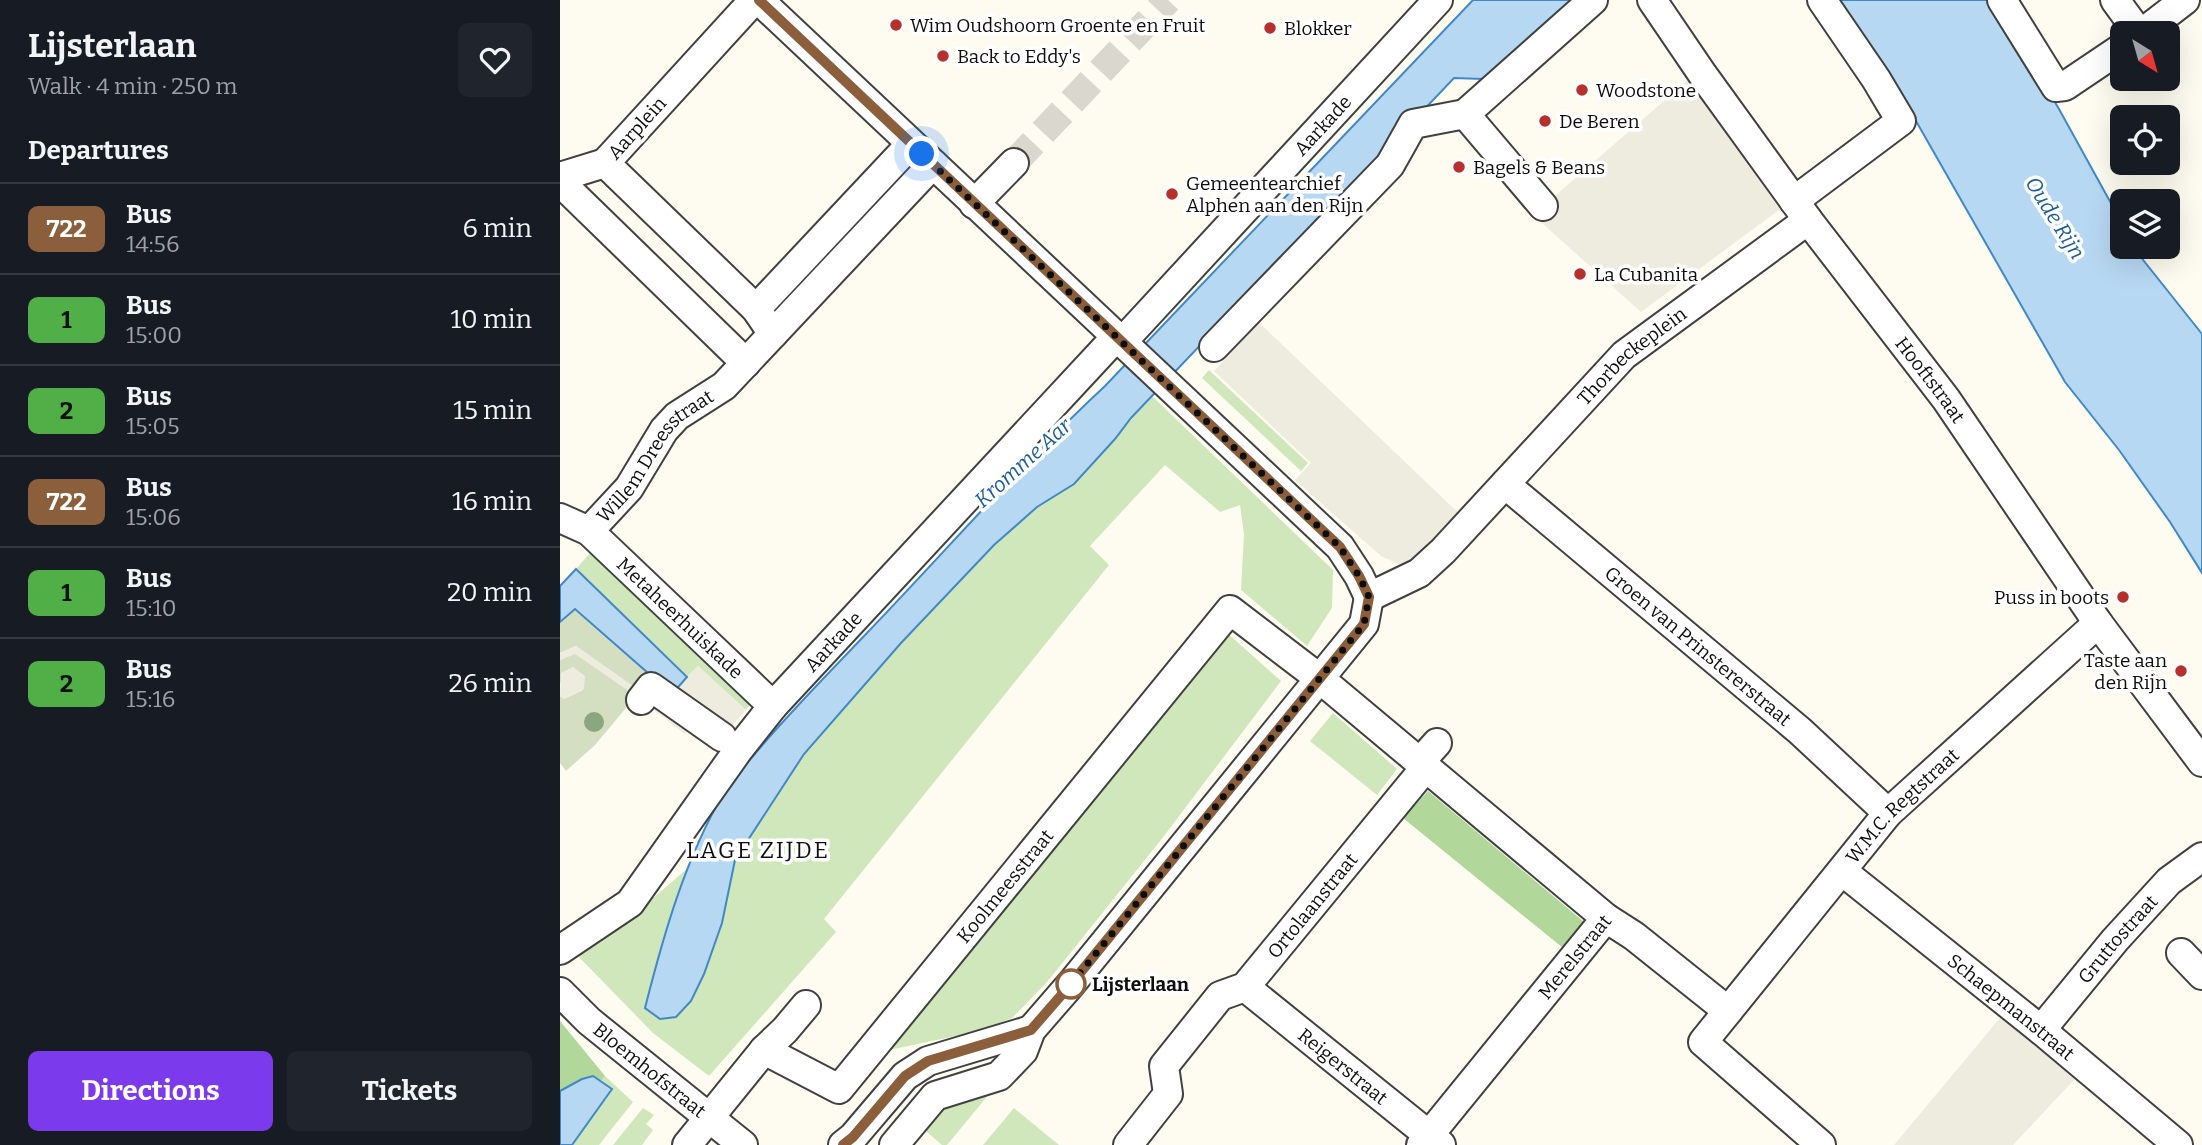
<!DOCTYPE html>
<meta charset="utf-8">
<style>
body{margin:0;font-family:Bitter,serif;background:#20242c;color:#f1f3f6;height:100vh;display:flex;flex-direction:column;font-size:26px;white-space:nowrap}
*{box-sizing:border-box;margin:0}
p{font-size:23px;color:#9ea1a6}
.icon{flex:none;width:38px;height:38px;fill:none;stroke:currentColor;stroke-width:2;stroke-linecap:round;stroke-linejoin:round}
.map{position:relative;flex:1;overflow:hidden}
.sheet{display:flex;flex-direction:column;background:#171b24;width:560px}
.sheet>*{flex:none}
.badge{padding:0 14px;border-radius:10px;font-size:24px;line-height:46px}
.needle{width:46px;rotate:143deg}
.buttons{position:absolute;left:1550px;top:21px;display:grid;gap:14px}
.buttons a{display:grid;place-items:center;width:70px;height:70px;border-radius:10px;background:#171b24;box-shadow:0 7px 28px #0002;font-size:35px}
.you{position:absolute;width:35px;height:35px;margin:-18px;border:5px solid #fff;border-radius:50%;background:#1a73e8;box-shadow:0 0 0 10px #1a73e833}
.map>.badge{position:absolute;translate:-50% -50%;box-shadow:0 0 0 4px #fff}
h2{padding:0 28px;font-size:26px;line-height:63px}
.round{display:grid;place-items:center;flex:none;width:74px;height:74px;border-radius:10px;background:#20242c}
.summary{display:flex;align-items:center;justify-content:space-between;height:119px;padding:0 28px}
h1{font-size:33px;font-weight:700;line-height:52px}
.primary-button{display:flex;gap:14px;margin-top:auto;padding:14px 28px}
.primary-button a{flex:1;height:80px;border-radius:10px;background:#7c3aed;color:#fff;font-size:28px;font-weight:700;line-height:80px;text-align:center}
.primary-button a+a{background:#20242c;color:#f1f3f6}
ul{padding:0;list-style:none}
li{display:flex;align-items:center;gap:21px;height:91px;padding:0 28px;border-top:2px solid #363941}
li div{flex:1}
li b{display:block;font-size:26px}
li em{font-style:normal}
li .badge{min-width:77px;font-weight:700;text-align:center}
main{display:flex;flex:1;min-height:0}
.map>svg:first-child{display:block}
</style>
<main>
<section class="sheet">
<div class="summary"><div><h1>Lijsterlaan</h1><p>Walk · 4 min · 250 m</p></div><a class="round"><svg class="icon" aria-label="heart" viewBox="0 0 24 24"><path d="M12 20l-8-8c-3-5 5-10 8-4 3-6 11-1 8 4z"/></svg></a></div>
<h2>Departures</h2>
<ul>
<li><span class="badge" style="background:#8b5e3c;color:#fff">722</span><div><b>Bus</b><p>14:56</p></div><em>6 min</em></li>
<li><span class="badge" style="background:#50af46;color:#111">1</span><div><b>Bus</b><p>15:00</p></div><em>10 min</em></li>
<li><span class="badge" style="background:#50af46;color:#111">2</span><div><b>Bus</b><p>15:05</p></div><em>15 min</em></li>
<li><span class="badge" style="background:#8b5e3c;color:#fff">722</span><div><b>Bus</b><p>15:06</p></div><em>16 min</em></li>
<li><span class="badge" style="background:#50af46;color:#111">1</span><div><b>Bus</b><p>15:10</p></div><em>20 min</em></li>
<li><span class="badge" style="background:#50af46;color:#111">2</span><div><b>Bus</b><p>15:16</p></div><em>26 min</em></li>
</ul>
<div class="primary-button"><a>Directions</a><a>Tickets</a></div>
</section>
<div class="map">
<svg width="1642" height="1145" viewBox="0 0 1642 1145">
<rect width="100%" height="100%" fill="#fefcf0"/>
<!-- green -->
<g fill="#cfe7bb">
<path d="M649 370 748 463 741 471 642 378Z"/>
<path d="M592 396 773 570 772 608 747 646 681 590 684 534 680 505 660 512 605 465 530 546 549 565 264 919 276 932 149 1076 93 1033 15 953 61 926 128 868 103 938 85 1007 131 1001 144 974 162 923 175 860 244 754 341 643 434 545 477 507 514 484Z"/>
<path d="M32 551 193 701 186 710 138 666 127 677 16 569Z"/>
<path d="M665 631 721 681 604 836 487 982 452 1018 419 1031 320 1052Z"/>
<path d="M773 713 837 769 817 795 750 741Z"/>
<path d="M45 1076 73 1102 39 1145H12L52 1089 41 1081Z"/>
<path d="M430 1093 387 1145H382L360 1126 379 1108Z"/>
<path d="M83 1108 94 1115 86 1124 93 1130 82 1145H53Z"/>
<path d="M454 1108 499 1145H423Z"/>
</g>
<!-- forest -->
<g fill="#b2d79b">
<path d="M868 791 1024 922 1003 948 843 818Z"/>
<path d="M0 1021 45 1076 41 1081 33 1077 0 1091Z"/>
</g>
<!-- cemetery -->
<g fill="#d4dfc2">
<path d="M14 609 91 675 79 691 16 646 0 653V622Z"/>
<path d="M15 653 76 696 35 745 6 771 0 763V696L4 699 23 690 13 667 0 684V660Z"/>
</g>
<!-- plaza -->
<g fill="#eeebdf">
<path d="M1129 79 1223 207 1081 312 973 215Z"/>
<path d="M688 312 909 523 859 573 821 556 735 480 751 463 654 371 666 358 654 347Z"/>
<path d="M16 646 79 690 112 694 138 666 186 710 162 737 135 722 125 734 76 696 15 654 0 660V653Z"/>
<path d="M13 667 25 676 24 689 4 699 0 696 1 673Z"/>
<path d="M1450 1006 1526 1067 1453 1145H1334Z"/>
</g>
<!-- water -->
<g fill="#b7d8f3" stroke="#4288c6" stroke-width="2">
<path d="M913 0H1012L923 79 894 78 571 418 555 439 514 484 477 507 434 545 341 643 244 754 175 860 162 923 144 974 131 1001 116 1017 100 1019 85 1008C104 933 125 860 163 794 171 780 183 768 193 756 228 714 267 675 305 635 385 552 460 465 545 386Z"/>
<path d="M1278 0H1433L1499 109 1563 225V247H1575L1580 256 1642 334V573L1610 522 1559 450 1505 382 1332 79Z"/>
<path d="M16 569 127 677 112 694 15 609 0 622V586Z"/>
<path d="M33 1076 52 1089 12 1145H0V1091L22 1079Z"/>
</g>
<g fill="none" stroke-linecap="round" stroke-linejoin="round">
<!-- minor-tunnel -->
<path stroke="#dad8ce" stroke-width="28" stroke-dasharray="28 14" stroke-linecap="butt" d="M454 163 608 0"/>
<!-- minor casing -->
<g stroke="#414141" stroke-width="32">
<g id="minor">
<path d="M194 0 45 163 196 309 213 334"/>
<path d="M199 0 780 547 799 576 809 597"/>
<path id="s1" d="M1092 0 1143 75 1248 220 1386 399 1538 623 1642 762"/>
<path d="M1442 0 1496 87 1505 86 1563 47"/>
<path d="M1555 0 1579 33"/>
<path d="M1582 33 1625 0"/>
<path d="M905 114 983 206"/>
<path d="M0 177 45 163"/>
<path d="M0 182 186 363"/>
<path d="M1234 201 1341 121 1316 79 1262 0"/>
<path d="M414 204 454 163"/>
<path d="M196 309 351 144"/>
<path id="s2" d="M563 341 878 0"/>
<path d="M654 347 830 165 853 124 905 114 1033 0"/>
<path id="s3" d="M945 484 1240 731 1328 813"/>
<path id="s4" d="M0 518 29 531 69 488 104 430 117 416 164 386 373 164"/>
<path id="s5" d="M29 531 213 706"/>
<path id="s6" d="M809 597 859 573 883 551 1064 355 1248 220"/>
<path d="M81 700 91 687 162 737"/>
<path d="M859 763 877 743"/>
<path id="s7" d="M1282 871 1481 1030 1618 1145"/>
<path id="s8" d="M0 950 70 903 179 749 213 706 557 336"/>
<path d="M1621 953 1642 975"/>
<path id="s9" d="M685 987 881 1145"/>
<path id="s10" d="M0 992 29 1021 183 1145"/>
<path id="s11" d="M1481 1030 1555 940 1609 881 1642 857"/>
<path d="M204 1050 225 1030 246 1005"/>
<path id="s12" d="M127 1145 204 1050 279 1089 670 610 759 678 1046 918 1074 936 1168 1011"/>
<path d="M283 1145 293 1137 345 1076 368 1061 471 1030"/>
<path d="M334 1145 375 1096 439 1076 463 1051 471 1030 511 984 804 624 809 597"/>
<path id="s13" d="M568 1145 608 1094 604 1066 660 996 685 987 865 768"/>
<path id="s14" d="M861 1145 1046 918"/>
<path id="s15" d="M1261 1145 1143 1042 1328 813 1538 623"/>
</g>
</g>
<!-- minor -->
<use href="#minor" stroke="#fff" stroke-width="28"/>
</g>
<!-- trees -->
<circle fill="#8aa77f" cx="34" cy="722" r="10"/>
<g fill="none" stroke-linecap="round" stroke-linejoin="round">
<!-- line casing -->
<g stroke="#fff" stroke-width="16">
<path id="line" d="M199 0 780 547 799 576 809 597 804 624 511 984 471 1030 368 1061 345 1076 293 1137 283 1145"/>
</g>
<!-- line -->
<use href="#line" stroke="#8b5e3c" stroke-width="10"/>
<!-- walk -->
<path stroke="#0e0e0e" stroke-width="7" stroke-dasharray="0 12.6" d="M362 154 780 547 799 576 809 597 804 624 511 984"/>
</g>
<!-- markers -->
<g fill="#b6302d" stroke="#fff" stroke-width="2.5">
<circle cx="336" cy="25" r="7"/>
<circle cx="710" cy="28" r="7"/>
<circle cx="383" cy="56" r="7"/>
<circle cx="1022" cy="90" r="7"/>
<circle cx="985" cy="121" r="7"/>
<circle cx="899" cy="167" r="7"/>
<circle cx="612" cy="194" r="7"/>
<circle cx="1020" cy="274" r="7"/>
<circle cx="1563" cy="597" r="7"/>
<circle cx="1621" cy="671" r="7"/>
</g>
<circle fill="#fff" stroke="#8b5e3c" stroke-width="3.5" cx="511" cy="984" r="14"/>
<g text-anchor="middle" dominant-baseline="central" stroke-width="7" stroke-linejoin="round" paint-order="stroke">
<!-- poi labels -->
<g font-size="19" fill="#0e0e0e" stroke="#fff" text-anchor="start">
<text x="350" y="25">Wim Oudshoorn Groente en Fruit</text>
<text x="724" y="28">Blokker</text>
<text x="397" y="56">Back to Eddy's</text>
<text x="1036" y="90">Woodstone</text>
<text x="999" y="121">De Beren</text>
<text x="913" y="167">Bagels &amp; Beans</text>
<text x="626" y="183">Gemeentearchief<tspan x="626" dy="22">Alphen aan den Rijn</tspan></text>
<text x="1034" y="274">La Cubanita</text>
<text x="1549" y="597" text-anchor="end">Puss in boots</text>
<text x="1607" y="660" text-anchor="end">Taste aan<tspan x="1607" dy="22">den Rijn</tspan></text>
</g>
<!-- street labels -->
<g font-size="19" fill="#0e0e0e" stroke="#fff">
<text stroke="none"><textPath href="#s2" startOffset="294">Aarkade</textPath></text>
<text transform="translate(77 128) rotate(-48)">Aarplein</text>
<text stroke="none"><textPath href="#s6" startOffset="360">Thorbeckeplein</textPath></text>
<text stroke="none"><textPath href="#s1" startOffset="471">Hooftstraat</textPath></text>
<text stroke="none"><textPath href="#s4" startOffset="133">Willem Dreesstraat</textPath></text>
<text stroke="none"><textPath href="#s5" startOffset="126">Metaheerhuiskade</textPath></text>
<text stroke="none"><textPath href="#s8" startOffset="416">Aarkade</textPath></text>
<text stroke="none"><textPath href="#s3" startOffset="252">Groen van Prinstererstraat</textPath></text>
<text stroke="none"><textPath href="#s15" startOffset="466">W.M.C. Regtstraat</textPath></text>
<text stroke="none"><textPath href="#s12" startOffset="469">Koolmeesstraat</textPath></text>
<text stroke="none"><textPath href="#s13" startOffset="315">Ortolaanstraat</textPath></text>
<text stroke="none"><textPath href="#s11" startOffset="119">Gruttostraat</textPath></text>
<text stroke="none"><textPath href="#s14" startOffset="243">Merelstraat</textPath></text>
<text stroke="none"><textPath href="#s7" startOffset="217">Schaepmanstraat</textPath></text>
<text stroke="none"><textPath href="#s9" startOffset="126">Reigerstraat</textPath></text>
<text stroke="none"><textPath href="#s10" startOffset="119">Bloemhofstraat</textPath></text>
</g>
<!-- stop labels -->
<g font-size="19" font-weight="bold" fill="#0e0e0e" stroke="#fff" text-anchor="start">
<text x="532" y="984">Lijsterlaan</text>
</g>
<!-- water labels -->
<g font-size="21" font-style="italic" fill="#1e5b99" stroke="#fff">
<text transform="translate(1495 218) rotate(58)">Oude Rijn</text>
<text transform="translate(463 463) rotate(-42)">Kromme Aar</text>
</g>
<!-- quarter labels -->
<g font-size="23" letter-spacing="2" fill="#0e0e0e" stroke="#fff">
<text x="198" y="850">LAGE ZIJDE</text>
</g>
</g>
</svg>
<div class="buttons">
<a><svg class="needle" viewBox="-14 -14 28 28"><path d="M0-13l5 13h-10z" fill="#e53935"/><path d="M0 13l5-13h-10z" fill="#9ea1a6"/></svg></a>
<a><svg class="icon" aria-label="locate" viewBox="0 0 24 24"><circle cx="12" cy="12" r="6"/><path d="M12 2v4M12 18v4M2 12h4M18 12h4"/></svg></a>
<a><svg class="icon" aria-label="layers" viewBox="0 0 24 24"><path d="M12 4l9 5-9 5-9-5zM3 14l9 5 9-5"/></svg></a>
</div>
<div class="you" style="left:362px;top:154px"></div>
</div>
</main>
